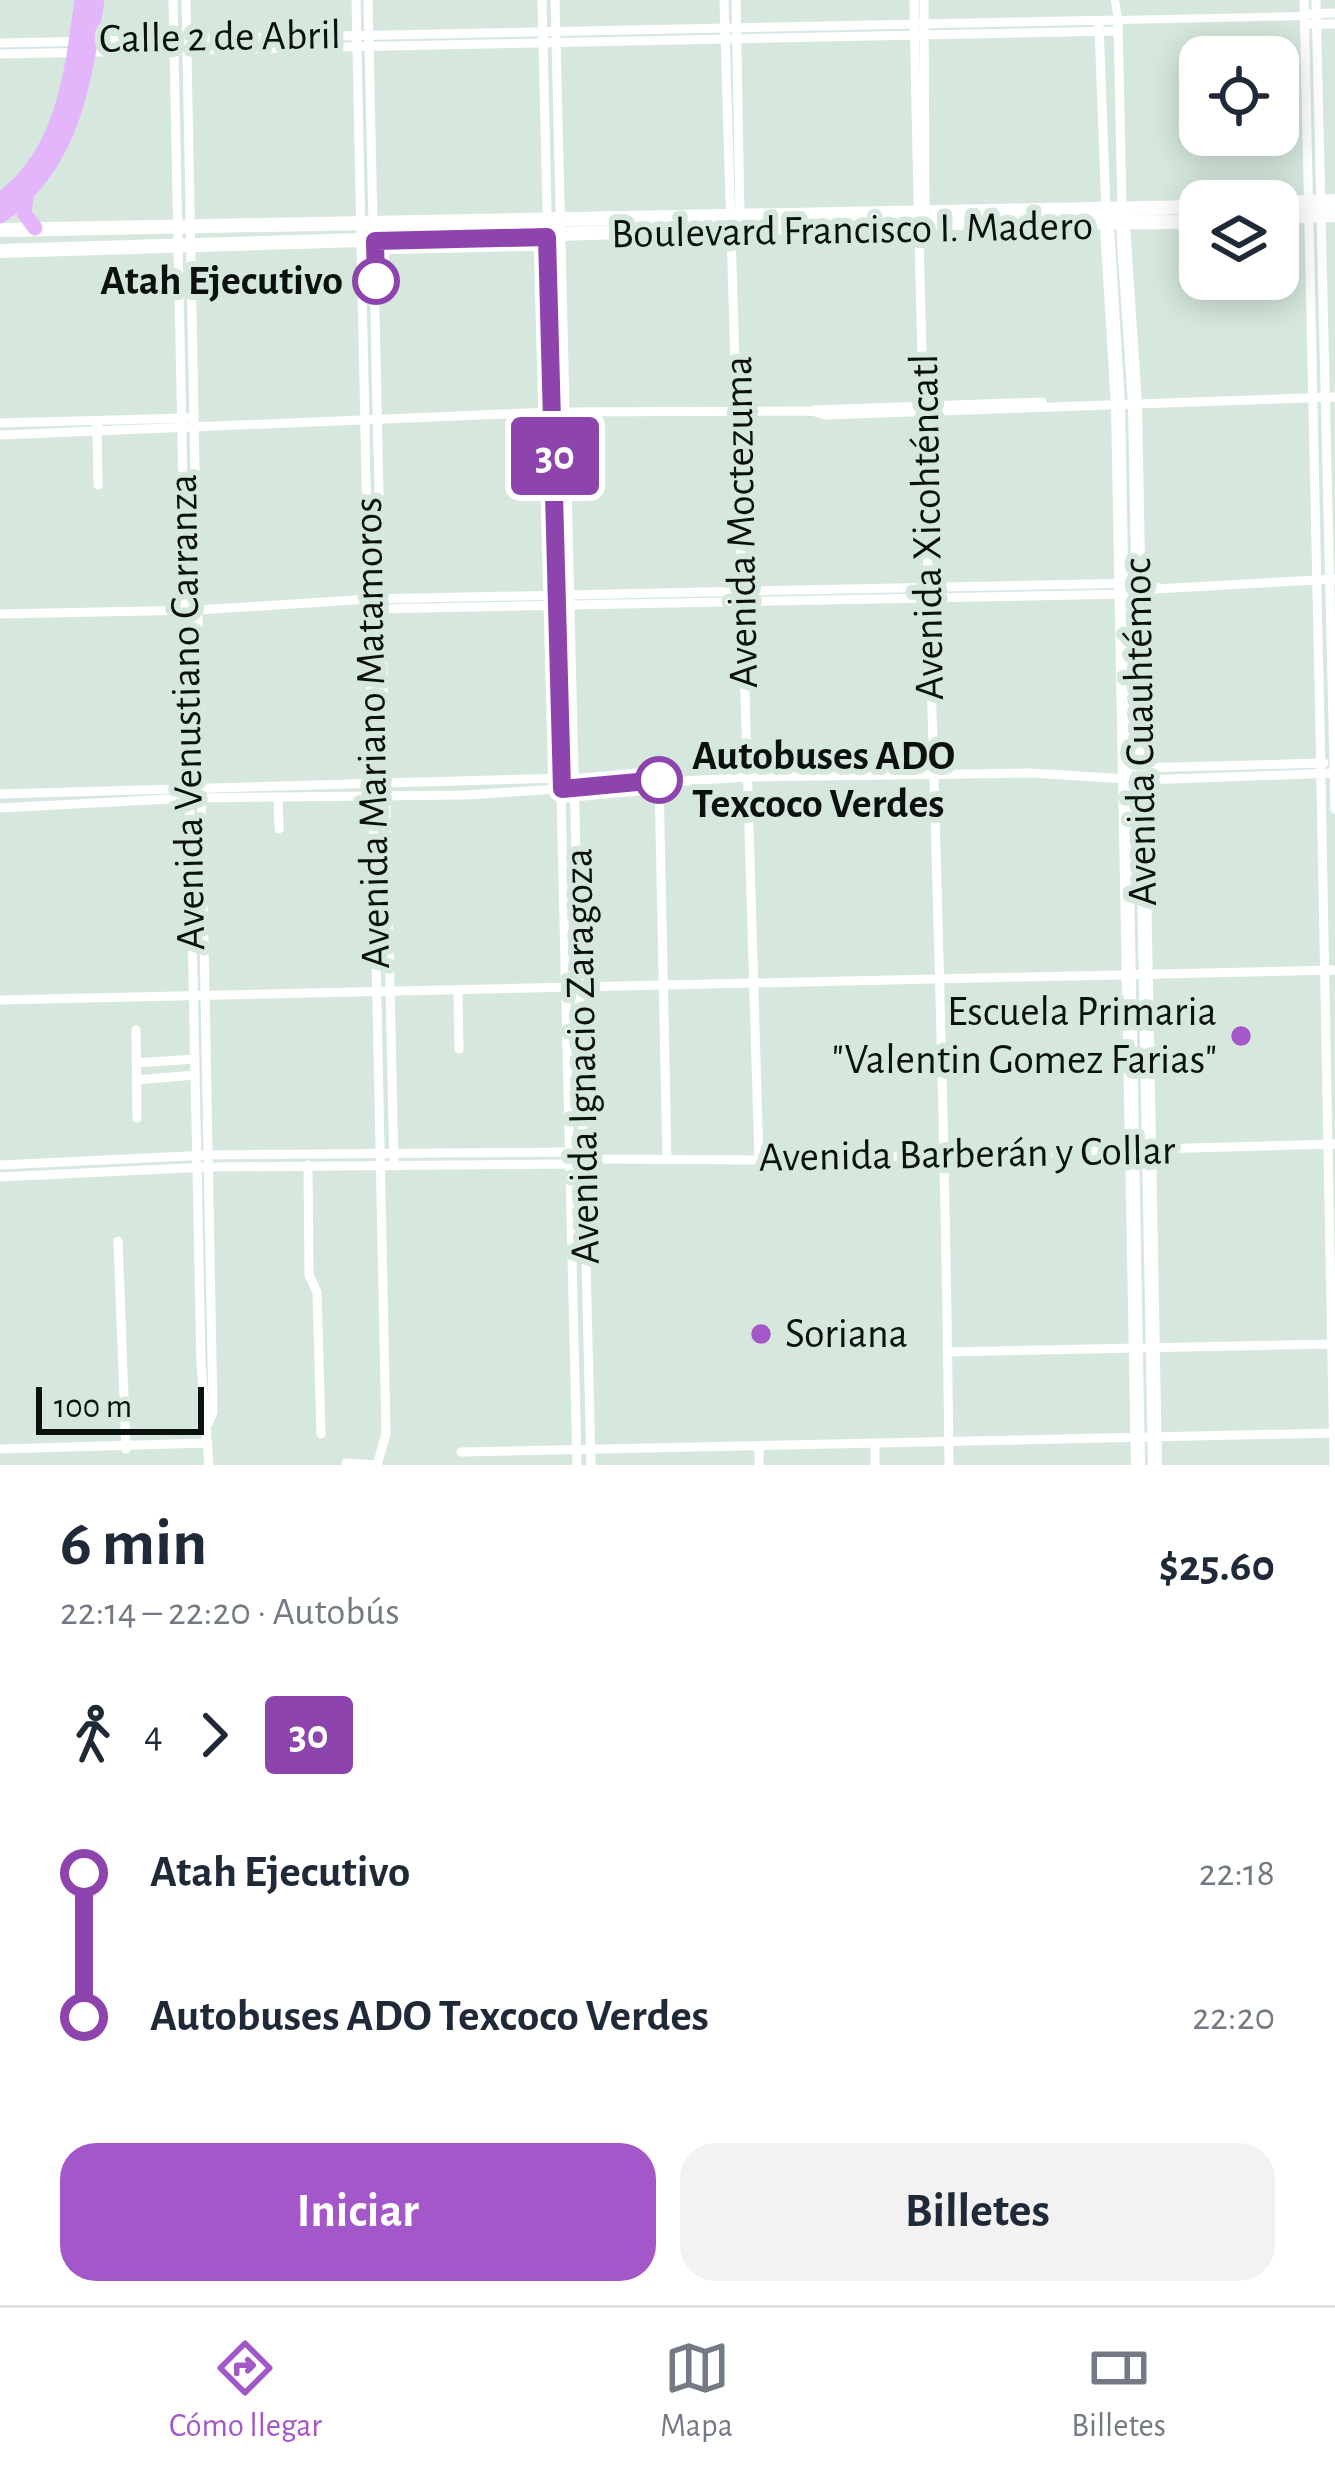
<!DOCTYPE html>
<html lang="es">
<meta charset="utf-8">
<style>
body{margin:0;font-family:"Alegreya Sans",sans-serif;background:#f2f2f3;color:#1f2937;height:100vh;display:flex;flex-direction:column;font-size:45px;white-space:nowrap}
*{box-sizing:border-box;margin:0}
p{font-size:39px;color:#747a83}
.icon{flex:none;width:66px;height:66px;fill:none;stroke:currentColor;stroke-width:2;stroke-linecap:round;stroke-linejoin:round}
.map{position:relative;height:1465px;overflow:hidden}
.sheet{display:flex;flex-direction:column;background:#fff;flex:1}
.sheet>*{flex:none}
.badge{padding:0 24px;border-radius:9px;font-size:42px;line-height:78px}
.controls{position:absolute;left:1179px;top:36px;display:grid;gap:24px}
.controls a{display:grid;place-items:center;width:120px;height:120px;border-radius:24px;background:#fff;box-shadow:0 6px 30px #0003;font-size:60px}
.scale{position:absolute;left:36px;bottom:30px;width:168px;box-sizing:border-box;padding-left:12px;border:6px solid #0b110e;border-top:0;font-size:33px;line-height:42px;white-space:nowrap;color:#0b110e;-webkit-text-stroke:9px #d6e8dd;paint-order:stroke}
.map>.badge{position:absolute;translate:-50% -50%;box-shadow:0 0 0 6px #fff}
.legs{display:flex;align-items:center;gap:18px;height:132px;padding:0 60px;font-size:39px}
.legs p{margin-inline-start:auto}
.headline{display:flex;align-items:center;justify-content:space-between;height:204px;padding:0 60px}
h1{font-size:66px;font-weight:700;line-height:90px}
.action{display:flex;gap:24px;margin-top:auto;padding:24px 60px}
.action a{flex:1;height:138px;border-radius:36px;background:#a457c9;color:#fff;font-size:48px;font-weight:700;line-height:138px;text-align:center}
.action a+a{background:#f2f2f3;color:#1f2937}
ul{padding:0 60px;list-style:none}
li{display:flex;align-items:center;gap:42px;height:144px;font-size:45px}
li i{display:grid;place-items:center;width:18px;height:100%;margin:0 15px;background:currentColor}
li i::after{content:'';width:30px;height:30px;margin:-15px;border:9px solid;border-radius:50%;background:#fff}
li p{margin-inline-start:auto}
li:first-child i{background:linear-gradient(#0000 50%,currentColor 0)}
li:last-child i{background:linear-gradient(currentColor 50%,#0000 0)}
.tab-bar{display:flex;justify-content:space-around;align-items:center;height:168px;border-top:3px solid #e0e1e3;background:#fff;font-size:33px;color:#747a83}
.tab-bar a{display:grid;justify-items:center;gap:6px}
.tab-bar .selected{color:#a457c9}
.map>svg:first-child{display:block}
</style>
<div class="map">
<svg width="1335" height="1465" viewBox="0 0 1335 1465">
<rect width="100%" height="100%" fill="#d6e8dd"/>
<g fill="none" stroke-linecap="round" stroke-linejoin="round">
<!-- pedestrian -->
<path stroke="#fff" stroke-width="8" d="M1115 0 1118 20 1305 16"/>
<!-- minor -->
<g stroke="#fff" stroke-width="9">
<path d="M173 0 201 1365 209 1465"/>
<path d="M186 0 213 1412 208 1424"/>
<path d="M356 0 386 1434 377 1465"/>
<path d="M368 0 394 1166"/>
<path d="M542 0 577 1465"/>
<path d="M555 0 591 1465"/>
<path d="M724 0 759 1160"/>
<path d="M736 0 740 216"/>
<path d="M914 0C922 487 944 976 949 1465"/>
<path d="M924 0 925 215"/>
<path d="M1304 0C1315 488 1326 977 1334 1465"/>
<path d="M1316 0 1335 809"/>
<path d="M1310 14 1335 13"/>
<path d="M1310 24H1335"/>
<path d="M1099 26 1106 211"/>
<path d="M0 43 1118 20 1122 210"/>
<path d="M0 54 1118 31"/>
<path d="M814 410 1042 402"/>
<path d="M0 423 187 418"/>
<path d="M97 425 98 485"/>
<path d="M0 435 553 412 812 411 825 415 1335 397"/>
<path d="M1155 589 1335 579"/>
<path d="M376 609 1126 594"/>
<path d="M0 614 198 610 371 599 1140 583 1160 588"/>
<path d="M1136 768 1324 763"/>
<path d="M659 780 667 1160"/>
<path d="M0 794 564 778"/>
<path d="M278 797 279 829"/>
<path d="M0 808 189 798 465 795 746 777 1030 773 1144 780 1335 773"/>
<path d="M458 991 459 1049"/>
<path d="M0 1000 1335 970"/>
<path d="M136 1030 137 1118"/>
<path d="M136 1063 195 1059"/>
<path d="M136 1080 195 1075"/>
<path d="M0 1165 208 1155 572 1152 600 1159 759 1160 1335 1144"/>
<path d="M308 1165 309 1275 317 1292 321 1434"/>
<path d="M0 1177 208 1167 577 1164"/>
<path d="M118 1241 126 1449"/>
<path d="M948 1352 1333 1344"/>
<path d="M759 1447V1465"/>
<path d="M0 1449 208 1443"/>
<path d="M461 1452 1335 1433"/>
<path d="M346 1463 378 1465"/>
<path d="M875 1465V1446"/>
</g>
<!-- secondary -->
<g stroke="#fff" stroke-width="14">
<path d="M1278 203 1335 201"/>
<path d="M1106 211 1118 405 1138 1465"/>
<path d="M1122 211 1135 404 1155 1465"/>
<path d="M1278 217 1335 215"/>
<path d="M0 230 1200 207"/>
<path d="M0 251 923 223 1200 222"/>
</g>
<!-- primary -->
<g stroke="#e3b5fa" stroke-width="15">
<path d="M26 198 24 213 35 228"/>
<path d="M0 200C64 154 72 73 82 0"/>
<path d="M0 216C73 165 84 83 97 0"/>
</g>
</g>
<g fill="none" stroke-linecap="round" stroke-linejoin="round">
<!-- line-1 casing -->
<g stroke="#fff" stroke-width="27">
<path id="line-1" d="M376 281 375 241 547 237 562 789 659 780"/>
</g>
<!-- line-1 -->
<use href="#line-1" stroke="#8e44ad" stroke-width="18"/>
</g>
<!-- markers -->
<g fill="#fff" stroke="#8e44ad" stroke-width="6">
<circle cx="376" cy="281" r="21"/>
<circle cx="659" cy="780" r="21"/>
</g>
<g fill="#a457c9" stroke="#d6e8dd" stroke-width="4.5">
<circle cx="1241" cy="1036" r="12"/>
<circle cx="761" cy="1334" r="12"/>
</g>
<g text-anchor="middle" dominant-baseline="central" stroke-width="12" stroke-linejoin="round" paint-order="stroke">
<!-- street labels -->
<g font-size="42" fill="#0b110e" stroke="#d6e8dd">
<text transform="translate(220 37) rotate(-1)">Calle 2 de Abril</text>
<text transform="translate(852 230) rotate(-1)">Boulevard Francisco I. Madero</text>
<text transform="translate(741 522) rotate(-91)">Avenida Moctezuma</text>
<text transform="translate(927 527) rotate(-91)">Avenida Xicohténcatl</text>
<text transform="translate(187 712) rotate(-91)">Avenida Venustiano Carranza</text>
<text transform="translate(1140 732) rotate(-91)">Avenida Cuauhtémoc</text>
<text transform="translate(372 733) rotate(-91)">Avenida Mariano Matamoros</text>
<text transform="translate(582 1056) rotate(-91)">Avenida Ignacio Zaragoza</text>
<text transform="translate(967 1154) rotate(-1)">Avenida Barberán y Collar</text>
</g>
<!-- stop labels -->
<g font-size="42" font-weight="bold" fill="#0b110e" stroke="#d6e8dd" text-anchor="end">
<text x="343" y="281">Atah Ejecutivo</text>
<text x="692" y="756" text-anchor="start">Autobuses ADO<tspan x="692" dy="48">Texcoco Verdes</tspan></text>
</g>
<!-- poi labels -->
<g font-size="42" fill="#0b110e" stroke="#d6e8dd" text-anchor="end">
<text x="1217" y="1012">Escuela Primaria<tspan x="1217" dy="48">"Valentin Gomez Farias"</tspan></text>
<text x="785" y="1334" text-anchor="start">Soriana</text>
</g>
</g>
</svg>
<div class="controls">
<a><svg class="icon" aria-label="locate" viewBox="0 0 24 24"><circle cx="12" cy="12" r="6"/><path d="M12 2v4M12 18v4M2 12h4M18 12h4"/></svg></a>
<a><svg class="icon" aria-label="layers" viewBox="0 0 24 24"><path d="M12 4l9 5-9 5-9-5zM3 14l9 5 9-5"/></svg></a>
</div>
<div class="scale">100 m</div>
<b class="badge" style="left:555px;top:456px;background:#8e44ad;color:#fff">30</b>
</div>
<section class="sheet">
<div class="headline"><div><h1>6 min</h1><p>22:14 – 22:20 · Autobús</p></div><b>$25.60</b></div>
<div class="legs"><svg class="icon" aria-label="walk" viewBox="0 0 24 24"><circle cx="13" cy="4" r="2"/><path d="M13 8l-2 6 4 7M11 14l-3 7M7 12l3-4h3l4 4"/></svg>4<svg class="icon" aria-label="forward" viewBox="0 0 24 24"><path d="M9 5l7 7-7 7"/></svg><b class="badge" style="background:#8e44ad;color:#fff">30</b></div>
<ul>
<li><i style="color:#8e44ad"></i><b>Atah Ejecutivo</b><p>22:18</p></li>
<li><i style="color:#8e44ad"></i><b>Autobuses ADO Texcoco Verdes</b><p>22:20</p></li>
</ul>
<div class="action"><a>Iniciar</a><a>Billetes</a></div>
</section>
<nav class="tab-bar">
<a class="selected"><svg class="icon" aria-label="directions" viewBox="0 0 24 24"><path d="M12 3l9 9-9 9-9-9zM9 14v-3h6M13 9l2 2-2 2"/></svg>Cómo llegar</a>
<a><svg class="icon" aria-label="map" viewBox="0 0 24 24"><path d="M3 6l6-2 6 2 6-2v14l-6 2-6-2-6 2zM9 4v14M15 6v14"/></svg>Mapa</a>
<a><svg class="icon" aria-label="tickets" viewBox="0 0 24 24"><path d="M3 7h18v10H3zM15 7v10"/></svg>Billetes</a>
</nav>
